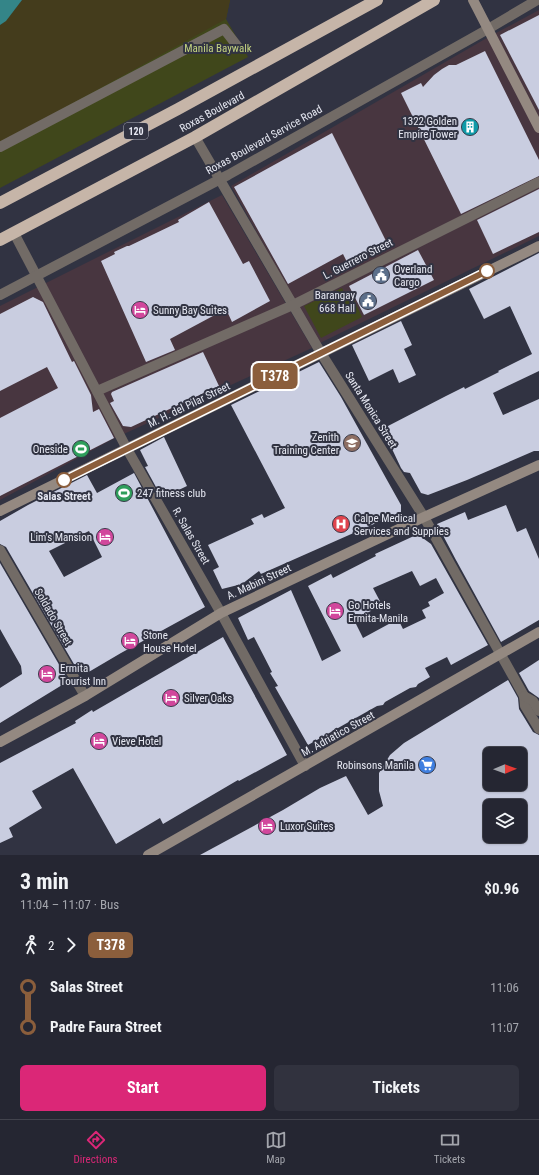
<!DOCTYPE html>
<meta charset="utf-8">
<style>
body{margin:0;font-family:"Roboto Condensed",sans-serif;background:#31323e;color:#f1f3f6;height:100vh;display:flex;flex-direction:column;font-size:15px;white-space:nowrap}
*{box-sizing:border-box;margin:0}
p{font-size:13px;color:#a3a5ac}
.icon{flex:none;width:22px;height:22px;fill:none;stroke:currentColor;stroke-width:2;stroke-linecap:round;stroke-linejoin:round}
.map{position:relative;height:855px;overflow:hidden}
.side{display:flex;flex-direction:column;background:#252632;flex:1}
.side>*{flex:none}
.badge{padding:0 8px;border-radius:6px;font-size:14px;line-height:26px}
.needle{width:26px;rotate:89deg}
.fabs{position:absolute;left:483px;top:747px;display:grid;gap:8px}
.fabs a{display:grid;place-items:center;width:44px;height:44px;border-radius:6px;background:#252632;box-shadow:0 1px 3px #0004,0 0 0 1px #42434d;font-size:20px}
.map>.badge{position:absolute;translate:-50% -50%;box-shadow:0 0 0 2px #fff}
.legs{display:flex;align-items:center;gap:6px;height:44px;padding:0 20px;font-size:13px}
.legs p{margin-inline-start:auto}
.overview{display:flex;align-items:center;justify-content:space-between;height:68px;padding:0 20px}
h1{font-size:22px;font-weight:700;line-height:30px}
.button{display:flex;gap:8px;margin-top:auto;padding:8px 20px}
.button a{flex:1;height:46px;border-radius:6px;background:#db2777;color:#fff;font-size:16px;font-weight:700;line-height:46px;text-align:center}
.button a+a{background:#31323e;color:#f1f3f6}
ul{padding:0 20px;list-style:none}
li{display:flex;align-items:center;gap:14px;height:40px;font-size:15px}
li i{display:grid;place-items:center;width:6px;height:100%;margin:0 5px;background:currentColor}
li i::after{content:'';width:10px;height:10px;margin:-5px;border:3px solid;border-radius:50%;background:#252632}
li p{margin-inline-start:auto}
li:first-child i{background:linear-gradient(#0000 50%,currentColor 0)}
li:last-child i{background:linear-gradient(currentColor 50%,#0000 0)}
.tab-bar{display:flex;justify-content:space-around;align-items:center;height:56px;border-top:1px solid #42434d;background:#252632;font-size:11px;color:#a3a5ac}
.tab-bar a{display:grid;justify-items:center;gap:2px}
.tab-bar .active{color:#db2777}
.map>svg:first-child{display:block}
</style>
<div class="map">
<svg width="539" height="855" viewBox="0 0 539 855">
<rect width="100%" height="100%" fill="#313342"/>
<!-- commercial -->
<g fill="#483640">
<path d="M539 10V236L320 343 292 296 231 186 485 39Z"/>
<path d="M222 195 312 348 115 438 0 500V306Z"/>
</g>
<!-- green -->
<g fill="#40471b">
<path d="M217 0H230L226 19 248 57 0 188V143Z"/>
<path d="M342 288 346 297 352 295 362 317 321 338 304 306Z"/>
</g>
<!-- sand -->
<path fill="#443c1c" d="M22 0H230L226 19 0 143V25L6 20Z"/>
<!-- water -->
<path fill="#348588" d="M0 0H22L6 21 0 25Z"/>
<!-- building -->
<g fill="#c9cde0" fill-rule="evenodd">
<path d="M539 15V110L500 35Z"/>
<path d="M485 51 539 160V176L461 214 401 93 421 83 423 87 434 75 442 69 449 65H456Z"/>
<path d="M332 133 387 243 348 264 343 254 288 284 234 187Z"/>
<path d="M539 189V232L493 254 477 220Z"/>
<path d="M209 202 243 264 249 261 270 301 232 322 226 309 170 339 175 350 146 362 101 261 115 254 114 252 127 246H129L179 222 178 220Z"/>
<path d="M418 250 434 280 364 315 349 286Z"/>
<path d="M539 253V371L493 393 503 415 539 399V451H534L467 480 428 495 421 493 410 473 404 472 401 468 385 434 388 426 446 396 464 387 465 389 499 372 498 371 532 354 510 306 484 319 469 289Z"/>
<path d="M33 297 43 302 72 362 74 361 91 395 93 412 99 409 114 438 0 496V418L58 388 47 367 0 391V314Z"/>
<path d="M401 321 412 345 404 349 416 375 399 383 393 369 369 381 352 345Z"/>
<path d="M203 352 219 386 131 427 123 426 110 403 114 401 111 394 112 392Z"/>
<path d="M319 362 341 397 387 480 401 505V512L261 574 259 571 242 584 222 589 213 570 219 567 208 545 254 524 251 519 262 514 264 518 285 508 231 405Z"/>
<path d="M164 437 187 486 162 498 145 467 148 466 140 450Z"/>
<path d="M134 473 205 607 121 653 87 673 78 671 6 547 0 544V521L28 505 87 475 97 493ZM89 531 102 557 64 577 49 551Z"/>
<path d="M506 505 517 532 526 528 539 559V620L501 642 456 560 457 562 437 524 465 512 468 520Z"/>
<path d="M416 535 420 536 431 544 488 645 451 665 447 657 425 668 430 677 418 684 416 687 410 688 385 702 383 705 377 706 308 745 275 687 278 686 270 673 272 672 254 637 248 640 238 618 291 590 322 661 341 651 308 586 331 574 333 578 376 556 375 554ZM412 571 420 586 436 578 444 593 428 602 430 606 422 610 426 618 403 629 398 619 363 638 354 620 382 605 373 588Z"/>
<path d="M0 563 68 680 67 682 0 723V688L22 674 21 666 0 629Z"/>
<path d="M223 637 287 755 239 781 238 780 163 824 160 818 116 844 73 768 32 791 42 808 9 828 13 837 0 843V763L76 723 75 721 92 710 93 712Z"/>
<path d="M539 660V698L529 691 519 673Z"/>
<path d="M508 680 518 698 519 709 533 732 539 735V855H200L283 810 320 788 346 776 368 815 383 806 379 791V773L390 755 404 743ZM490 754H520V784H490ZM490 806H520V836H490Z"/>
</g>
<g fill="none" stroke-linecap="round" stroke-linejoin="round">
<!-- street -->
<g stroke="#726b66" stroke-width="10">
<path d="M195 137 321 353 424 517 524 696 525 706 539 729"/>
<path d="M0 147 224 29 238 47"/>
<path d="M14 233 127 449 221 613 305 766"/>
<path d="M0 295 228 175 488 29 537 0"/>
<path d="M97 391 293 305 539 182"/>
<path d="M0 550 85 696"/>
<path d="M524 696 533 701 539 711"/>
</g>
<!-- secondary -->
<g stroke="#948981" stroke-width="10">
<path d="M473 0 539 128"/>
<path d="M0 511 539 246"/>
<path d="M0 742 85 696 221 613 424 517 539 465"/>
<path d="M148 855 539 632"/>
</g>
<!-- highway -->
<g stroke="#c6b5a8" stroke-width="12">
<path d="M0 203 178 109 377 0"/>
<path d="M0 240 195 137 434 0"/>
</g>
</g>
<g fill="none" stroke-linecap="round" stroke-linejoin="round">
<!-- line-1 casing -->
<g stroke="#fff" stroke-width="9">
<path id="line-1" d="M64 480 487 271"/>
</g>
<!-- line-1 -->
<use href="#line-1" stroke="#8b5e3c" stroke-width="6"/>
</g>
<!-- icons -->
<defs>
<g id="building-disc" transform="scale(0.9)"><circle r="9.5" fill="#0f9aa8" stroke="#313342"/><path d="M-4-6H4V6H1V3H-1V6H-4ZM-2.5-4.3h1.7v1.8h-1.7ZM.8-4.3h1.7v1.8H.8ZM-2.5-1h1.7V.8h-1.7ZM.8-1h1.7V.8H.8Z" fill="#fff"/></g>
<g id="civic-disc" transform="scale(0.9)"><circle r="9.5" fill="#5c6f8a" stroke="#313342"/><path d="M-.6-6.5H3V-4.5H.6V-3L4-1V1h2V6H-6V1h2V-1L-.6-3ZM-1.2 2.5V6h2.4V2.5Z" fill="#fff"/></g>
<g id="hotel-disc" transform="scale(0.9)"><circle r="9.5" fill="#d1479c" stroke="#313342"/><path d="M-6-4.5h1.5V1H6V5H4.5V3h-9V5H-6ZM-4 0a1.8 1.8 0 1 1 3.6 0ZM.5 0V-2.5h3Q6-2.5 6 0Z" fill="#fff"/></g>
<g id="school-disc" transform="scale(0.9)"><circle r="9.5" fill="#8d6e63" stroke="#313342"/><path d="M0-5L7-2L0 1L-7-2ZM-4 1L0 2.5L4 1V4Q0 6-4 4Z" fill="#fff"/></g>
<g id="stadium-disc" transform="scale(0.9)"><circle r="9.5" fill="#2e9e5b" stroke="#313342"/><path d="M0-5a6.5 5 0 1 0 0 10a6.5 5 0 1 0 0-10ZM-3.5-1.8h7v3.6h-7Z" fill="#fff"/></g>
<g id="hospital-disc" transform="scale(0.9)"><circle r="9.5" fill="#e0444e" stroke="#313342"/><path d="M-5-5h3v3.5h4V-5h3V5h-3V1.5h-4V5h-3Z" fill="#fff"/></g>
<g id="supermarket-disc" transform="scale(0.9)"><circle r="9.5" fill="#3f7fe0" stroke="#313342"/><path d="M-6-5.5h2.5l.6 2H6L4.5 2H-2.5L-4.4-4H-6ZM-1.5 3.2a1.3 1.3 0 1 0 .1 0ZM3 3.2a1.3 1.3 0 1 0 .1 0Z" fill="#fff"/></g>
</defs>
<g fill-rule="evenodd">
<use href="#building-disc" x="470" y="127"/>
<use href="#civic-disc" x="381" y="275"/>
<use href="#civic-disc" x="368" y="301"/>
<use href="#hotel-disc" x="140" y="310"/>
<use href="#school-disc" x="352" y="443"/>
<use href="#stadium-disc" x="81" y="449"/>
<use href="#stadium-disc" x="124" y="493"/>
<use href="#hospital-disc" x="341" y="524"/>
<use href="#hotel-disc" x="105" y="537"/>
<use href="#hotel-disc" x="335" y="611"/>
<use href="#hotel-disc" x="130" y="641"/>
<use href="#hotel-disc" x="47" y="674"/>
<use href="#hotel-disc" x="171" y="698"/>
<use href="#hotel-disc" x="99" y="741"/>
<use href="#supermarket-disc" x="427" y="765"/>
<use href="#hotel-disc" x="267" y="826"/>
</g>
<!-- markers -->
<g fill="#fff" stroke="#8b5e3c" stroke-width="2">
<circle cx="487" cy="271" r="7"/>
<circle cx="64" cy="480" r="7"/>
</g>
<g text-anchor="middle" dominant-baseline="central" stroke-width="4" stroke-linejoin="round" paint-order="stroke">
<!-- shield labels -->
<rect fill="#313342" stroke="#b0b2bd" stroke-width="1" x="124" y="123" width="24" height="16" rx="3"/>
<g font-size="10" font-weight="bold" fill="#e6e8f2">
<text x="136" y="131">120</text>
</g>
<!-- park labels -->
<g font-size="11" fill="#c3d381" stroke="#313342">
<text x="218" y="48">Manila Baywalk</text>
</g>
<!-- street labels -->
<g font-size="11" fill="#e6e8f2" stroke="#313342">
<text transform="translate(212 112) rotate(-29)">Roxas Boulevard</text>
<text transform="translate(264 140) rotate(-29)">Roxas Boulevard Service Road</text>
<text transform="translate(358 259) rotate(-27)">L. Guerrero Street</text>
<text transform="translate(189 405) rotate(-26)">M. H. del Pilar Street</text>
<text transform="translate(371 410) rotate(58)">Santa Monica Street</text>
<text transform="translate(191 536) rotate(60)">R. Salas Street</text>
<text transform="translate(259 582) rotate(-25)">A. Mabini Street</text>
<text transform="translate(53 617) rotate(60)">Soldado Street</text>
<text transform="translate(338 734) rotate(-29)">M. Adriatico Street</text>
</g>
<!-- poi labels -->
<g font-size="11" fill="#e6e8f2" stroke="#313342" text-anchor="start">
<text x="457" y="121" text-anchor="end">1322 Golden<tspan x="457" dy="13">Empire Tower</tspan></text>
<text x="394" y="269">Overland<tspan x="394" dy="13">Cargo</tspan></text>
<text x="355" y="295" text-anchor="end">Barangay<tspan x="355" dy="13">668 Hall</tspan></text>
<text x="153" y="310">Sunny Bay Suites</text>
<text x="339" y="437" text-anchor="end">Zenith<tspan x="339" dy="13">Training Center</tspan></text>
<text x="68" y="449" text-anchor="end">Oneside</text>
<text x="137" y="493">247 fitness club</text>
<text x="354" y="518">Calpe Medical<tspan x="354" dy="13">Services and Supplies</tspan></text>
<text x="92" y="537" text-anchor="end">Lim's Mansion</text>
<text x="348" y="605">Go Hotels<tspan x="348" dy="13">Ermita-Manila</tspan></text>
<text x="143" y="635">Stone<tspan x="143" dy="13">House Hotel</tspan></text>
<text x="60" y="668">Ermita<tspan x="60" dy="13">Tourist Inn</tspan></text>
<text x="184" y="698">Silver Oaks</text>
<text x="112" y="741">Vieve Hotel</text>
<text x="414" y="765" text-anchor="end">Robinsons Manila</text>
<text x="280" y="826">Luxor Suites</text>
</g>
<!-- stop labels -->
<g font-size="11" font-weight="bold" fill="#e6e8f2" stroke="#313342">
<text x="64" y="496">Salas Street</text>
</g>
</g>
</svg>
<div class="fabs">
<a><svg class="needle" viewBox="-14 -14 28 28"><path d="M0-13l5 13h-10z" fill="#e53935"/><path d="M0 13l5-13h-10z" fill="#a3a5ac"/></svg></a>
<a><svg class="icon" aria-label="layers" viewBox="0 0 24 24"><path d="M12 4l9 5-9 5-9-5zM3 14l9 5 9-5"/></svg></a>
</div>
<b class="badge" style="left:275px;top:376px;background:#8b5e3c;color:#fff">T378</b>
</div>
<section class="side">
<div class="overview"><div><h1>3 min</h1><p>11:04 – 11:07 · Bus</p></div><b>$0.96</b></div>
<div class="legs"><svg class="icon" aria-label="walk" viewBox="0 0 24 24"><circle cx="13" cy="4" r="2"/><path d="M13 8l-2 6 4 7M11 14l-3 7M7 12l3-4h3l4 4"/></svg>2<svg class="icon" aria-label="forward" viewBox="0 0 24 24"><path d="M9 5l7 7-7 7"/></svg><b class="badge" style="background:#8b5e3c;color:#fff">T378</b></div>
<ul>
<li><i style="color:#8b5e3c"></i><b>Salas Street</b><p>11:06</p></li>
<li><i style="color:#8b5e3c"></i><b>Padre Faura Street</b><p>11:07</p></li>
</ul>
<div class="button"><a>Start</a><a>Tickets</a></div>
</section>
<nav class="tab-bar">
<a class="active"><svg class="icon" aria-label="directions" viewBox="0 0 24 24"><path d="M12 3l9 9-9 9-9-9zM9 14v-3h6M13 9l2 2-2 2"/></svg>Directions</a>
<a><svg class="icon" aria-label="map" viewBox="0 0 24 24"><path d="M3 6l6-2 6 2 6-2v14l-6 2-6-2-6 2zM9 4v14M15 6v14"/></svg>Map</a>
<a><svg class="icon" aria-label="tickets" viewBox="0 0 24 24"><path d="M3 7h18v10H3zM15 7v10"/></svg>Tickets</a>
</nav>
